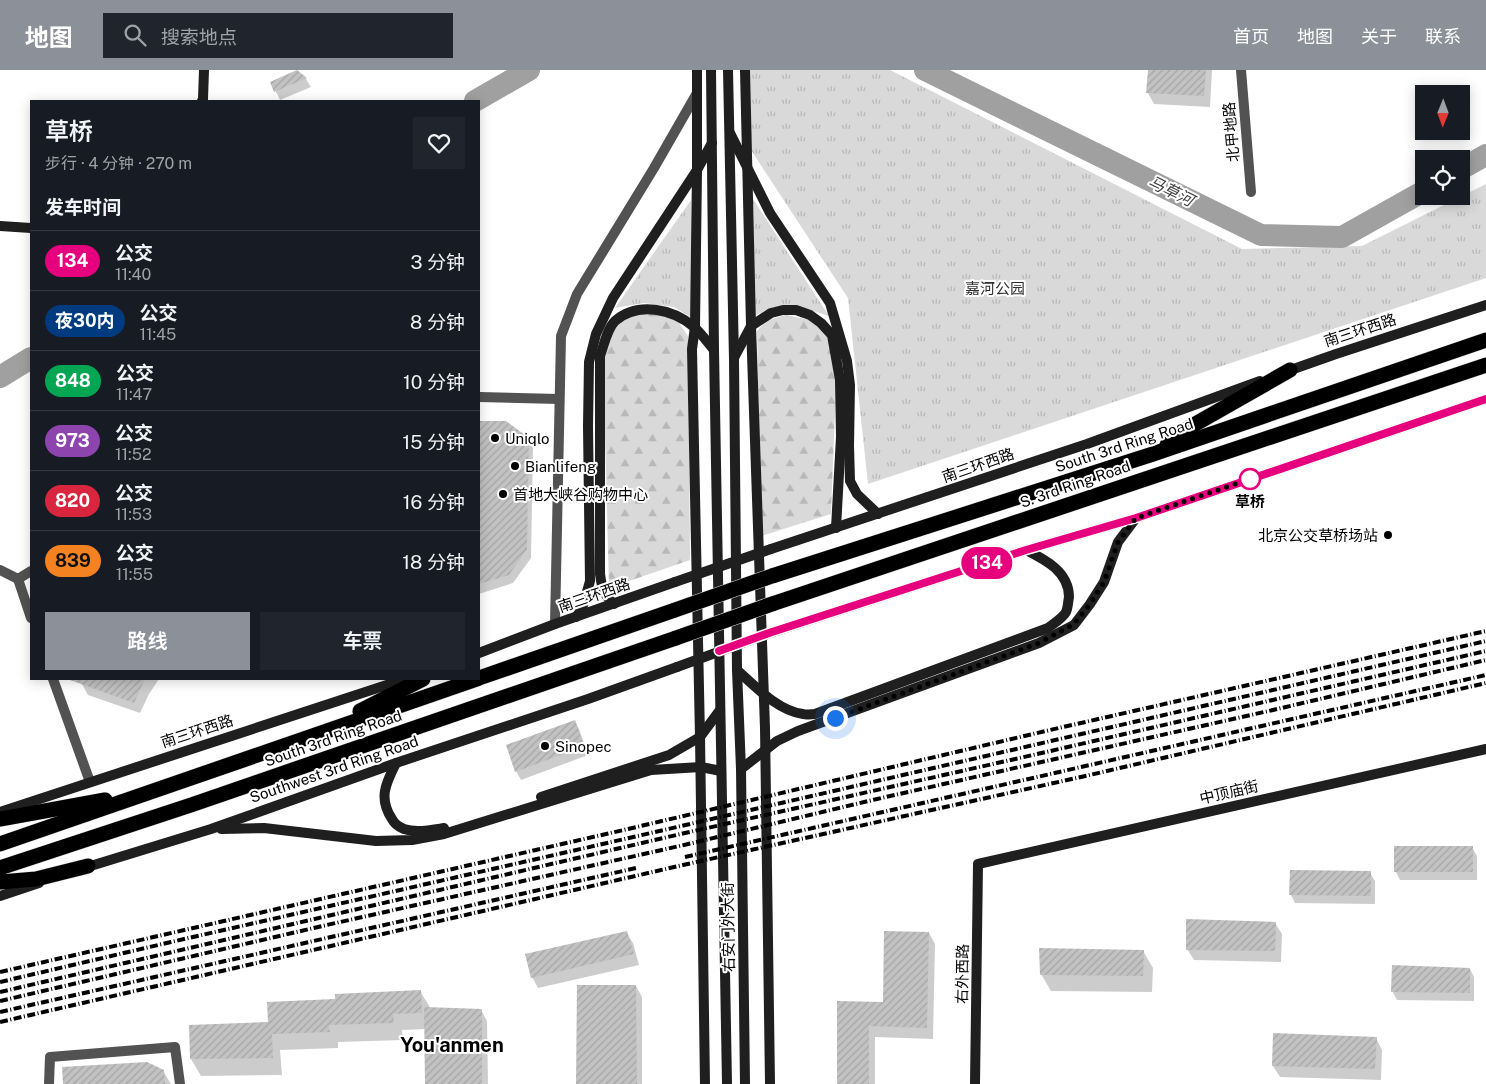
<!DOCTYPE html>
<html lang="zh">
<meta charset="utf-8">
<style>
body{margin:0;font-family:"Public Sans","Noto Sans SC",sans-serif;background:#20242c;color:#f1f3f6;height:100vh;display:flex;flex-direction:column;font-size:19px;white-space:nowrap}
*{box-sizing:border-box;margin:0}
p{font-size:16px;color:#9ea1a6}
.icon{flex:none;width:28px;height:28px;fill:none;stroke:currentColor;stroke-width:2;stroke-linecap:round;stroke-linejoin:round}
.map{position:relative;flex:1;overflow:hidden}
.side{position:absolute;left:30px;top:30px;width:450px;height:580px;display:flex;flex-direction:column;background:#171b24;border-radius:0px;box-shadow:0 2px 12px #0003}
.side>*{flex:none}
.badge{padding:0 10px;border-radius:16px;font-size:18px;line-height:32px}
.needle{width:32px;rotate:181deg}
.controls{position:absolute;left:1415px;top:15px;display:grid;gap:10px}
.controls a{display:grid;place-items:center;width:55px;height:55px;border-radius:0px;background:#171b24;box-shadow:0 2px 12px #0003;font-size:25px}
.you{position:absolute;width:25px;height:25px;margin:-12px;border:4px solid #fff;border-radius:50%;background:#1a73e8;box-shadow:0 0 0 8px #1a73e833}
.map>.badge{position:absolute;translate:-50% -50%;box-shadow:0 0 0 2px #fff}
h2{padding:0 15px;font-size:19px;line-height:45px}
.round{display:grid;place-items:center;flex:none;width:52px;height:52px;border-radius:0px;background:#20242c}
.headline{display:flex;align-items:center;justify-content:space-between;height:85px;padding:0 15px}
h1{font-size:24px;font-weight:600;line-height:38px}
.action{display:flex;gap:10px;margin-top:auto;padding:10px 15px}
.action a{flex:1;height:58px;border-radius:0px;background:#8c9099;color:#fff;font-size:20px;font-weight:600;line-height:58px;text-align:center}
.action a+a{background:#20242c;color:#f1f3f6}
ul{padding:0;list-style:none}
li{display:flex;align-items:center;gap:15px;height:60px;padding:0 15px;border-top:1px solid #363941}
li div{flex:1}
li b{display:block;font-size:19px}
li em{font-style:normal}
li .badge{min-width:55px;font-weight:700;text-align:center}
header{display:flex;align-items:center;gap:30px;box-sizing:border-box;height:70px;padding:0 25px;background:#8c9099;color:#fff}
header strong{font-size:24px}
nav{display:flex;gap:28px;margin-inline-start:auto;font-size:18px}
.search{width:350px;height:45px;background:#20242c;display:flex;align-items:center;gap:12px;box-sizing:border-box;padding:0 18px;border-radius:0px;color:#9ea1a6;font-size:19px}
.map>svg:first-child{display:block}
</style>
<header>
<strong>地图</strong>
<div class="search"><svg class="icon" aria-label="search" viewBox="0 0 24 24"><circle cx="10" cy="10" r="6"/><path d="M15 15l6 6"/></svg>搜索地点</div>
<nav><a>首页</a><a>地图</a><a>关于</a><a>联系</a></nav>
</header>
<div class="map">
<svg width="1486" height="1014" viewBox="0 0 1486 1014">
<defs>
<pattern id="grass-tufts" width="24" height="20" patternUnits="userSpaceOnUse" patternTransform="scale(1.25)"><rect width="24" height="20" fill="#d9d9d9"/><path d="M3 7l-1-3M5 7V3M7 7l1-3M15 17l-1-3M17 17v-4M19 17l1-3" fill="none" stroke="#b8b8b8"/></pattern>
<pattern id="forest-firs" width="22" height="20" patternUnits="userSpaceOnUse" patternTransform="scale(1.25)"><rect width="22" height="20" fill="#d9d9d9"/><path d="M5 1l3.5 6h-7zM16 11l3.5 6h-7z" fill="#b8b8b8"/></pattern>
<pattern id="building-hatch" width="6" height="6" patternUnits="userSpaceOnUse" patternTransform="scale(1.25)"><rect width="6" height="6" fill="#c2c2c2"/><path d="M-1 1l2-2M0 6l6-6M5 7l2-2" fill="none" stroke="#a5a5a5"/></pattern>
</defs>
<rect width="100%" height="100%" fill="#fff"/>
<!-- grass -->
<g fill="url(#grass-tufts)">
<path d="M750 0H890L1242 179 1362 176 1486 114V208L868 414 848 228 745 71Z"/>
<path d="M753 129 829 246 800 237H774L754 246Z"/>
<path d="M691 130 692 248 674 237 644 233 615 238Z"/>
</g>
<!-- forest -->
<g fill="url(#forest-firs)">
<path d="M655 242 677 250 688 266 690 490 609 518 603 288 615 255 626 247Z"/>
<path d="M785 245 810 250 828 266 836 316 831 444 761 466 757 261 766 251Z"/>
</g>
<!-- shadow -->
<g fill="#0003">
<path d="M1149 0H1212L1210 37 1154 34 1148 23Z"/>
<path d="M297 1 306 9 311 17 280 30 271 12Z"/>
<path d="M479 352H505L528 369 533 378 531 488 513 513 479 524Z"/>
<path d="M83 609H159L149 624 140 643 88 625 82 614Z"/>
<path d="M575 651 579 659 588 685 521 710 516 701Z"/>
<path d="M1472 777 1477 786V810H1400L1396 802Z"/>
<path d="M1370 803 1375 811V834L1295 833 1291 825Z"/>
<path d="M1275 853 1282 864 1281 892 1194 890 1187 879Z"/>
<path d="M626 862 633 873 639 895 538 918 532 907Z"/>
<path d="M929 863 935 874 933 969 875 967V1014H838L839 932 885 934Z"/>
<path d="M1143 881 1153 898 1152 922 1051 921 1041 904Z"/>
<path d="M1470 899 1474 907V931L1397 930 1392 921Z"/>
<path d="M636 916 642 927V1014H577Z"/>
<path d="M420 921 431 939 481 940 487 951 488 1014H427L426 959 402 960 403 970 338 972V978L280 980 282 1005 201 1006 191 989 270 953 337 930Z"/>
<path d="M1274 964 1376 968 1382 980 1381 1010 1280 1007 1273 996Z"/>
<path d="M163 1001 171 1014H64Z"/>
</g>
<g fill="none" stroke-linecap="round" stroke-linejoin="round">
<!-- river -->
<g stroke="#a0a0a0" stroke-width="22">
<path d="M925 0 1261 165 1342 167 1424 121"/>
<path d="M475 31 529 0"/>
<path d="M1461 99 1486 85"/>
<path d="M0 307 31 288"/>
</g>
</g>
<!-- building -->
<g fill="url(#building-hatch)">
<path d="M297 0 307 8 274 22 270 12Z"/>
<path d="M1148 0H1206L1204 26 1146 23Z"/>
<path d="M479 351H506L529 368 527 479 509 505 479 514Z"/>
<path d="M71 609H145L134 633 70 610Z"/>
<path d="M575 650 584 676 515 702 506 675Z"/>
<rect x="1394" y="776" width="79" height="26"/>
<path d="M1290 800 1371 801V826L1289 825Z"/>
<path d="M1186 849 1276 852 1275 881 1186 880Z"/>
<path d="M627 861 634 884 531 908 525 884Z"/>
<path d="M884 861 929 862 927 958 869 956V1014H837V931L883 932Z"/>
<path d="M1039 878 1144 880 1143 906 1040 905Z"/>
<path d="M1392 895 1470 898V923L1391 922Z"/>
<path d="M577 915H636L637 1014H576Z"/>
<path d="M421 920 422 943 393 944 394 953 329 955 330 962 272 964 273 988 190 989 189 955 268 952 267 932 335 929V924Z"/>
<path d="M424 937 482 939V1014H425Z"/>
<path d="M1273 963 1377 967 1375 999 1272 996Z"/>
<path d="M147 992 164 1000 165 1014H63L62 997Z"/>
</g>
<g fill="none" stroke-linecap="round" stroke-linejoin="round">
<!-- highway casing -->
<g stroke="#dbdbdb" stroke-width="16">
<g id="highway">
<path d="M1167 375 1190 357 1290 300"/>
<path d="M772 506 1153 384 1486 270"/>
<path d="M772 534 1486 295"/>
<path d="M479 608 675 540"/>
<path d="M360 641 423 609"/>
<path d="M0 749 105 730"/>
<path d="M0 774 477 609"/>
<path d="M0 798 191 735 676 568"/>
<path d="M0 812 36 809 88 796"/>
</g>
</g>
<!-- street -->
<g stroke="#525252" stroke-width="10">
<path d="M1241 0 1251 122"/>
<path d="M479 327 559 329"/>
<path d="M0 500 18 509"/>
<path d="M31 501 18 509 31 548"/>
<path d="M555 554 561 266 577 224 654 98 697 23"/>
<path d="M53 609 90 712"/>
<path d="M49 1014 50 987 175 977 180 1014"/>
</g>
<!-- secondary -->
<g stroke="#1f1f1f" stroke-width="10">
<path d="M697 0V100L695 257 692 279 700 667 705 1014"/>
<path d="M711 0 714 280 727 1014"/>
<path d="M728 0 734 289 737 600 741 699 745 1014"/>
<path d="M745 0 751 256 765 658 770 1014"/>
<path d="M202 31 203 29 204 0"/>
<path d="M730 63 770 143 830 233 847 291 850 315 849 376 850 411 857 424 878 444"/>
<path d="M0 156 31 158"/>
<path d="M734 288 751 256 771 243 783 240H796L810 245 821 253 832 265 840 310 841 367 836 458"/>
<path d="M1285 302 1336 284 1486 235"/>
<path d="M771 479 1087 374 1260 311"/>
<path d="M614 534C603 524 602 519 600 504V286C604 275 607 259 615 251 638 231 673 239 694 257 701 263 708 273 714 280"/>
<path d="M576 547 582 539 590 511 588 356 589 292 596 264 613 228 697 100 712 73"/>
<path d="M773 562 1026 480 1136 448 1486 329"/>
<path d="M479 583 555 554 675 512"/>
<path d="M737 600C755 616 778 641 803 644 807 645 811 644 815 644L1048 558C1053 554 1063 548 1066 542 1068 538 1068 532 1069 527 1069 502 1046 490 1026 480"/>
<path d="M396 693C386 713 378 728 392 749 394 753 399 757 404 759 416 763 431 760 444 758"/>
<path d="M741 699 777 671 798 661 1039 573 1074 555 1090 534 1104 512 1118 472 1136 448"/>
<path d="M541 727 669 685 700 667 720 640"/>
<path d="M0 742 405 609"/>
<path d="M221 759 264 758 376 771 412 770 444 764 651 700 701 697 721 701"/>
<path d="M84 798 211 759 396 693 588 629 677 597"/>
<path d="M0 826 39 813"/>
<path d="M975 1014 978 794 1486 679"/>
</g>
<!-- highway -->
<use href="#highway" stroke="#000" stroke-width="15"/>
<!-- rail -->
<g stroke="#000" stroke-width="4" stroke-dasharray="8 2.5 1 2.5" stroke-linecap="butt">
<path d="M685 787 1486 605"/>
<path d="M0 902 628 759 1050 660 1486 561"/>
<path d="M0 912 171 872 629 768 1486 571"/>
<path d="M0 922 685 763 1033 685 1486 581"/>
<path d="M0 931 318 857 684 775 877 729 1273 640 1486 590"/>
<path d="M0 942 636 798"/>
<path d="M0 952 683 795 1081 707 1486 613"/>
</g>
<!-- highway-bridge casing -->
<g stroke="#dbdbdb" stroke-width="16" stroke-linecap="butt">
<g id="highway-bridge">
<path d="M675 540 772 506"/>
<path d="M676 568 772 534"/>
</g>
</g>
<!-- secondary-bridge -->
<g stroke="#1f1f1f" stroke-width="10">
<path d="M675 512 771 479"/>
<path d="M677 597 773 562"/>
</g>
<!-- highway-bridge -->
<use href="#highway-bridge" stroke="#000" stroke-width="15"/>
</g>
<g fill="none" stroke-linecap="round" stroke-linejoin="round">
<!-- line casing -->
<g stroke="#fff" stroke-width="11">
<path id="line" d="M719 581 772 562 1026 480 1136 448 1486 329"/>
</g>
<!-- line -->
<use href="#line" stroke="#e6007e" stroke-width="8"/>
<!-- walk -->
<path stroke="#000" stroke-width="5" stroke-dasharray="0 9" d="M835 648 1039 573 1074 554 1090 534 1104 512 1118 472 1136 448 1250 409"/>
</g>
<!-- markers -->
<g fill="#000" stroke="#fff" stroke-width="2">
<circle cx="495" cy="368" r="5"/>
<circle cx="515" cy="396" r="5"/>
<circle cx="503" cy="424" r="5"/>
<circle cx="1388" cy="465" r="5"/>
<circle cx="545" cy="676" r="5"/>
</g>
<circle fill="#fff" stroke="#e6007e" stroke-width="2.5" cx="1250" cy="409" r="10"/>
<g text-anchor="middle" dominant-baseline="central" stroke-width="4" stroke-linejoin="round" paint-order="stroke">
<!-- street labels -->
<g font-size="15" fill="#000" stroke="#fff">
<text transform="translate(1231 62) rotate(-95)">北甲地路</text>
<text transform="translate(1360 260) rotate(-18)">南三环西路</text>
<text transform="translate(1124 375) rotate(-18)">South 3rd Ring Road</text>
<text transform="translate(978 395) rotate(-19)">南三环西路</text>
<text transform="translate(1075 414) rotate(-19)">S. 3rd Ring Road</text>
<text transform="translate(594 525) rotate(-19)">南三环西路</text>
<text transform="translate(197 661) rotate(-18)">南三环西路</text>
<text transform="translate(333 668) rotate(-19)">South 3rd Ring Road</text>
<text transform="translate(334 699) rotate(-19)">Southwest 3rd Ring Road</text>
<text transform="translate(1229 722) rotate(-13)">中顶庙街</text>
<text transform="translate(728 857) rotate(-91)">右安门外大街</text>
<text transform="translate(962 904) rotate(-89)">右外西路</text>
</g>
<!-- park labels -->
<g font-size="15" fill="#303030" stroke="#fff">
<text x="995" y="218">嘉河公园</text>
</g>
<!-- poi labels -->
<g font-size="15" fill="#000" stroke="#fff" text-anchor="start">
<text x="505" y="368">Uniqlo</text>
<text x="525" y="396">Bianlifeng</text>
<text x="513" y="424">首地大峡谷购物中心</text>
<text x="1378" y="465" text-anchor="end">北京公交草桥场站</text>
<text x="555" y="676">Sinopec</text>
</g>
<!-- stop labels -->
<g font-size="15" font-weight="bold" fill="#000" stroke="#fff">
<text x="1250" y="431">草桥</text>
</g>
<!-- water labels -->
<g font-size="16" font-style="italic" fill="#414141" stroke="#fff">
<text transform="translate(1171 121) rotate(26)">马草河</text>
</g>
<!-- district labels -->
<g font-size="20" font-weight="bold" fill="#000" stroke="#fff">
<text x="452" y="975">You'anmen</text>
</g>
</g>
</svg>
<div class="controls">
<a><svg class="needle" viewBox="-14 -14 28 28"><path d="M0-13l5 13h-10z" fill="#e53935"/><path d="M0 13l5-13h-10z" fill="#9ea1a6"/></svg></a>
<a><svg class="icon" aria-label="locate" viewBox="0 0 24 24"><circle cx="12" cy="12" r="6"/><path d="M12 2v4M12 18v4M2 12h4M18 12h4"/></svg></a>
</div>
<div class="you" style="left:835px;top:648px"></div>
<b class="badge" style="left:987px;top:493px;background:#e6007e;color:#fff">134</b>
<section class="side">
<div class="headline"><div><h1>草桥</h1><p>步行 · 4 分钟 · 270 m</p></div><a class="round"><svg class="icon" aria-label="heart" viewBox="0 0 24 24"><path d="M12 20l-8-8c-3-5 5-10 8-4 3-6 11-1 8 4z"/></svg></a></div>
<h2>发车时间</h2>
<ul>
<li><span class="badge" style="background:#e6007e;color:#fff">134</span><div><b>公交</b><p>11:40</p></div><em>3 分钟</em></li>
<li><span class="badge" style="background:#003b80;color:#fff">夜30内</span><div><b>公交</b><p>11:45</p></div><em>8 分钟</em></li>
<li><span class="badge" style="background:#00a651;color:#fff">848</span><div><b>公交</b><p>11:47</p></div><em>10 分钟</em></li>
<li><span class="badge" style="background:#8e44ad;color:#fff">973</span><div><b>公交</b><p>11:52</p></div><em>15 分钟</em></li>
<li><span class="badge" style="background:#d7263d;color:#fff">820</span><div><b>公交</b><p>11:53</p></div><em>16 分钟</em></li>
<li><span class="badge" style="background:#f58220;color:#111">839</span><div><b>公交</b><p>11:55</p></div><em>18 分钟</em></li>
</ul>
<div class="action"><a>路线</a><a>车票</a></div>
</section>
</div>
